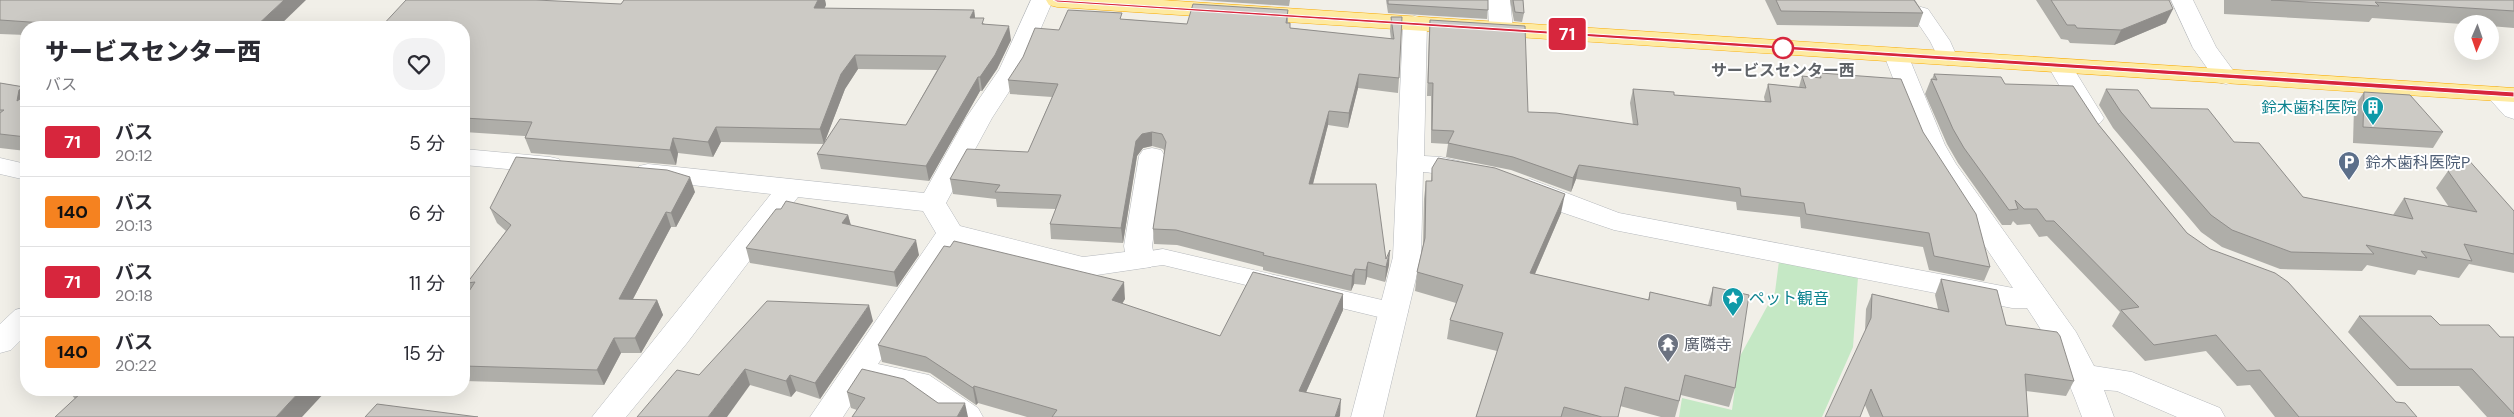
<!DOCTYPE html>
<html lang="ja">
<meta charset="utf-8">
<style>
body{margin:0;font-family:"DM Sans","Noto Sans JP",sans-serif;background:#f2f2f3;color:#2b2b33;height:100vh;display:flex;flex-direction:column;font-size:19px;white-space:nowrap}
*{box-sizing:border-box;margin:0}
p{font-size:16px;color:#7c7c81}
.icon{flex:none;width:28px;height:28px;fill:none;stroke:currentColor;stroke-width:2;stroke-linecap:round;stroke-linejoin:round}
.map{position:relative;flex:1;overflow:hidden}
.drawer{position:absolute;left:20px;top:21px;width:450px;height:375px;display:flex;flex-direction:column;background:#fff;border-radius:20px;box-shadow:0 5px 20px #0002}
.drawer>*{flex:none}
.badge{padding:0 10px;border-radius:4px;font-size:18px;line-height:32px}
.needle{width:32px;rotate:182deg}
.controls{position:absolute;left:2454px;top:15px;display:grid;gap:10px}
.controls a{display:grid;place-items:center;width:45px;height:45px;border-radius:50%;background:#fff;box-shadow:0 5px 20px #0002;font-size:25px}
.map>.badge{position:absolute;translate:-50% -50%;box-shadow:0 0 0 2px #fff}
.round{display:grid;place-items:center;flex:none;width:52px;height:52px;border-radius:20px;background:#f2f2f3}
.headline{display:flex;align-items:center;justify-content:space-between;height:85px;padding:0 25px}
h1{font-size:24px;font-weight:800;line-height:38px}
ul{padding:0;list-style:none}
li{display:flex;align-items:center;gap:15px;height:70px;padding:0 25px;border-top:1px solid #e1e1e2}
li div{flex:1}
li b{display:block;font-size:19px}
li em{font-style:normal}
li .badge{min-width:55px;font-weight:700;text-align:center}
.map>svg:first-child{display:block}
</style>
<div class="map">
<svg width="2514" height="417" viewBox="0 0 2514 417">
<rect width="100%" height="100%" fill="#f1efe8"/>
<!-- green -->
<path fill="#c5e8c5" d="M1779 261 1858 277 1853 347 1822 417H1679L1682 398 1732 410 1739 358 1775 292Z"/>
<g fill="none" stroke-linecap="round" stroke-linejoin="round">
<!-- service casing -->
<g stroke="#b5b8bc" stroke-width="1">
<g id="service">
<path d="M1921 7 1928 9 1950 41 1958 59 1955 63 1948 65 1941 63 1930 41 1911 13 1914 9Z"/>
<path d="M1163 249 1395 303 1404 306 1408 312 1404 318 1395 321 1163 265 1141 268 1132 266 1129 260 1132 254Z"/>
</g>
</g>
<!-- minor casing -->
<g stroke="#b5b8bc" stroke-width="1">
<g id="minor">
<path d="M1031 0H1053L1023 70 992 118 946 203 960 226 1083 257 1125 252 1124 246 1139 156 1143 150 1152 148 1161 150 1165 156 1152 246 1155 260 1151 267 1083 277 957 244 878 364 929 375 978 408 983 417H943L909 393 865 383 843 417H810L936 233 923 211 798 197 687 343 626 417H592L771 194 648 180 639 178 635 172 639 166 648 164 924 193 966 118 999 70Z"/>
<path d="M1488 0H1510L1513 29 1509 34 1501 36 1493 34 1489 29Z"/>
<path d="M2171 0H2193L2216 47 2238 77 2235 82 2226 84 2217 82 2193 48Z"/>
<path d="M1415 16 1423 18 1427 23 1424 156 1441 157 1480 166 1484 172 1480 178C1463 182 1442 173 1423 172L1421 257 1383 417H1351L1393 257 1403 23 1407 18Z"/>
<path d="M1896 48 1904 50 1908 55 1945 145 1956 164 2076 332 2094 366 2132 372 2220 408 2225 417H2177L2117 391 2104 390 2114 417H2082C2066 373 2053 347 2027 308H2012L1614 230 1561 212 1520 194 1516 188 1520 182 1530 179 1619 213 2013 288 1931 166 1919 145 1884 55 1888 50Z"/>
<path d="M2060 59 2069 61 2072 66 2104 118 2100 123 2091 126 2082 123 2078 118 2048 66 2051 61Z"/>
<path d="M2497 87 2506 89 2514 97V119L2505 116 2485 94 2488 89Z"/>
<path d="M464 149 550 157 559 159 563 165 559 171 550 173 464 165Z"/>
<path d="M0 158 26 164V180L0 174Z"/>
<path d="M26 307V335L11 350 0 353V324L15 310Z"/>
</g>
</g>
<!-- trunk casing -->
<g stroke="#f9ab00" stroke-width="1">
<path id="trunk" d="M1046 0H1162L2514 88V102L1057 7 1049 5Z"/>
</g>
<!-- service -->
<use href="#service" fill="#fff" fill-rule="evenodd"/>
<!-- minor -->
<use href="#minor" fill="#fff" fill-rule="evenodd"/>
<!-- trunk -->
<use href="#trunk" fill="#feeaa1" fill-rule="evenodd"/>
</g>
<!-- wall -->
<g fill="#afaea9" fill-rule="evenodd">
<path d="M0 0 277 28H26V35L0 34Z"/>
<path d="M624 0H825L826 5 824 9 974 10 975 18 1011 40 997 69 982 91H980L929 181 821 169 817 154 824 144 721 142 713 157 678 153 676 165 531 153 525 138V136L464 132V28L621 4ZM858 69 937 70 906 125 824 143 845 89Z"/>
<path d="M1198 0H1290L1289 6Z"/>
<path d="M1386 0H1488L1487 19 1388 13Z"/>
<path d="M1510 0H1523L1524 13 1522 22 1514 21Z"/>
<path d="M1765 0H1915L1923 13 1918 27 1777 25Z"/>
<path d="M2036 0H2169L2166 23 2114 45 2070 43 2068 40 2061 39Z"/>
<path d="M2224 0H2514V28L2490 26V24H2462L2372 18 2369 22 2224 14Z"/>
<path d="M1288 10V23H1290V28L1391 39 1390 31 1391 17 1399 78 1398 93 1358 88 1348 128 1328 125 1313 184 1386 259 1389 265 1385 282 1367 277 1365 285 1354 284 1351 291 1263 270V267L1177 245 1154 244 1153 229 1165 152 1163 149 1152 146 1143 148 1137 156 1123 243 1051 239 1050 224 1056 209 997 207 996 199 953 194 950 179 1028 152 1052 97 1010 94 1008 80 1122 19 1187 24Z"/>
<path d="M1430 20 1528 112 1633 125 1630 103 1633 89 1674 95 1765 102 1764 97 1768 84 1799 87 1802 76 1819 78 1820 73 1923 132 1990 267 1984 281 1929 270 1923 247 1801 228 1800 217 1737 210 1736 202 1576 179 1571 192 1511 170 1446 157 1448 144 1431 143V96H1427L1429 33Z"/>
<path d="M1934 74 2005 84 2098 124 2187 233 2396 402 2417 417H2275L2250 385 2237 386 2206 351 2145 361 2112 326 2120 312 2047 236 2039 237 2030 224 2017 225 2013 221 2011 225H2002L1958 163 1947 144 1925 94 1931 79H1932Z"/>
<path d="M0 83 24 87 26 91V151L0 148Z"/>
<path d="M2106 89 2234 142 2303 197 2393 215 2404 198 2449 207 2436 188 2448 171 2514 211V273L2469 264 2459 278 2418 270 2415 275 2367 265 2362 271 2280 269 2222 247 2201 232 2113 128 2099 105Z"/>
<path d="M2364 92 2443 132 2433 148 2353 143 2354 107Z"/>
<path d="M1432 168 1561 213 1535 274 1648 300 1650 292 1708 305 1713 287 1735 388 1729 407 1681 395 1675 417H1661L1620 406 1618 417H1476L1497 351 1447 339 1450 320 1456 303 1415 291 1417 272 1423 245 1424 199 1426 181H1431Z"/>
<path d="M695 192 676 227H671L633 299 657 300 663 315 641 353H621L604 385 464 381V299L470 290 467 283 506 231 497 223 490 208Z"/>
<path d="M848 215 851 225 919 255 897 287 750 263 746 248Z"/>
<path d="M1941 279 2006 325 2074 381 2066 396 2026 391 2028 417H1870L1865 405V331L1866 309 1872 294 1938 309 1935 295Z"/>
<path d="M1125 299 1122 304 1220 336 1343 310 1306 392 1340 416 1339 417H1027L978 403 976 405 930 373 882 362 878 345Z"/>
<path d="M2359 316 2440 325 2500 337H2514V417H2487L2459 386H2397L2348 332Z"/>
<path d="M873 321 820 399 796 391 791 397 750 385 699 375Z"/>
<path d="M68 390 302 417 75 399Z"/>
<path d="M847 392 938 403 857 410 851 408Z"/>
</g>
<!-- shaded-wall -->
<g fill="#8f8d8a">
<path d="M284 0H306L277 28H254Z"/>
<path d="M818 0H825L826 5 817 23 814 8Z"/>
<path d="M2173 9 2166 23 2114 45 2121 30Z"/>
<path d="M974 10 976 24 970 18Z"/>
<path d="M1009 26 1011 40 997 69 982 91 980 77Z"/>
<path d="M855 55 858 69 845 89 824 144 820 129 841 74Z"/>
<path d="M1359 74 1358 88 1348 128 1349 113Z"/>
<path d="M978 77 980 91 929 181 926 166Z"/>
<path d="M24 87 26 91V114L17 101 19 90Z"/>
<path d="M1329 111 1328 125 1309 199V184Z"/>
<path d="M716 127 721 142 713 157 708 142Z"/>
<path d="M1152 132V146L1143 148 1137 156 1123 243 1121 228 1136 141 1142 134Z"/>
<path d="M673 138 678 153 676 165 670 150Z"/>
<path d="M1579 165 1576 179 1571 192 1573 178Z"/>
<path d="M690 177 695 192 676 227 671 213Z"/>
<path d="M1565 194 1561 213 1527 292 1530 273Z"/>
<path d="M666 212 671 227 625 314 619 299Z"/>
<path d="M848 215 852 230 842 223Z"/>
<path d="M916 240 919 255 897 287 894 272Z"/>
<path d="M1390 250 1389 265 1385 282 1386 267Z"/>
<path d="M1368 262 1367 277 1365 285 1366 270Z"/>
<path d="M1355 269 1354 284 1351 291 1352 276Z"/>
<path d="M1124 282 1125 299 1113 317 1112 300Z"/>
<path d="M1343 294V310L1299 408V391Z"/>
<path d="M657 300 663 315 641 353 635 338Z"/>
<path d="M869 305 873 321 820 399 815 383Z"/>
<path d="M614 338 621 353 604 385 597 370Z"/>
<path d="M745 369 750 385 727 417H708Z"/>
<path d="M790 375 796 391 791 397 786 381Z"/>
<path d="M974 386 978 403 976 405 973 388Z"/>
<path d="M301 390H327L302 417H276Z"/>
<path d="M1341 399 1340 416 1339 417H1335Z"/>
<path d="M965 403 968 417H957Z"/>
</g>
<!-- building -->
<g fill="#cccac5" stroke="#8f8d8a">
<path d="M0 0H284L254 28H118L0 20Z"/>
<path d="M406 0H536L621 4 624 0H818L814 8 974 10 970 18H984L982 24 1009 26 995 55 980 77H978L926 166 817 154 840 119 906 125 946 56 855 55 841 74 820 129 716 127 708 142 673 138 670 150 525 138 532 122 464 118V28H380Z"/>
<path d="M1388 0H1488V10L1388 4Z"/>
<path d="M1513 0H1523L1524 13 1515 12Z"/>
<path d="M1776 0H1914L1923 13 1781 11Z"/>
<path d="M2051 0H2169L2173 9 2121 30 2077 28 2075 25H2067Z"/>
<path d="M2271 0H2514V11L2375 2 2379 6Z"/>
<path d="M1193 4 1288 10 1286 23H1290V28L1394 39 1391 17H1402L1399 78 1359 74 1349 113 1329 111 1309 184H1376L1386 259 1390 250 1386 267 1368 262 1366 270 1355 269 1352 276 1263 255 1264 253 1176 230 1153 229 1166 142 1162 134 1152 132 1142 134 1136 141 1121 228 1050 224 1061 195 995 192 1000 185 950 179 967 149 1028 152 1058 84 1008 80 1023 57 1035 28 1059 30 1068 10 1122 13 1120 19 1187 24Z"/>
<path d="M1430 20 1525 26 1528 112 1556 113 1638 125 1633 89 1674 92V95L1771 102 1768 84 1806 88 1802 76 1821 78 1820 73 1901 79 1923 132 1976 214 1990 267 1934 256 1929 233 1806 214 1804 203 1741 196 1740 188 1579 165 1573 178 1513 157 1448 143 1454 131 1432 130 1433 83H1428Z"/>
<path d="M1934 74 2001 77 2005 84 2073 86 2098 124 2187 233 2210 249 2275 273 2288 282 2396 402 2405 403 2417 417H2299L2260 370 2247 371 2216 335 2154 345 2121 310 2139 307 2054 221H2046L2037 209H2024L2015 200 2018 209 2009 210 1964 148 1953 129 1931 79 1937 80Z"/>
<path d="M0 83 24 87 19 90 17 101 26 95V137L0 134V113L4 110H0Z"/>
<path d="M2106 89 2138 90 2151 108 2208 109 2234 142 2259 143 2303 197 2413 219 2404 198 2477 212 2448 171 2466 157 2514 211V254L2464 244 2472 261 2421 251 2427 258 2366 245 2374 254 2291 252 2232 230 2211 215 2121 112Z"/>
<path d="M2364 92 2410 95 2443 132 2363 127Z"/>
<path d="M516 157 667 170 690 177 671 213 666 212 619 299 657 300 635 338H614L597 370 464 366V299L475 282 467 283 511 225 490 208Z"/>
<path d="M1438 158 1495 168 1565 194 1530 273 1649 300 1650 292 1711 306 1713 287 1749 295 1735 388 1685 375 1679 401 1625 387 1618 417H1602L1564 407 1561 417H1476L1503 333 1450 320 1463 285 1417 272 1425 238 1426 181H1432V168Z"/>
<path d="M786 201 848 215 842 223 916 240 894 272 746 248 776 209H781Z"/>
<path d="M954 241 1124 282 1112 300 1220 336 1253 272 1343 294 1299 391 1341 399 1335 417H1052L1057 410 974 386 973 388 926 357 878 345 944 246 950 247Z"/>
<path d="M1941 279 1997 290 2006 325 2057 332 2060 336 2074 381 2025 374 2028 417H1883L1871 389 1860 417H1825L1871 318 1872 294 1949 312Z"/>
<path d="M767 301 869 305 815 383 790 375 786 381 745 369 708 417H637L677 370 699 375Z"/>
<path d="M2359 316H2431L2440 325H2489L2500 337H2514V414L2472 369H2410Z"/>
<path d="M862 369 904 379 938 403H965L957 417H852L865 398 847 392Z"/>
<path d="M68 390H301L276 417H55L82 392Z"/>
<path d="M377 404 478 417H365Z"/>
</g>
<!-- line -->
<path fill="#d7263d" stroke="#fff" d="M1053 0H1057L2514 92V97L1057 2Z"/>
<!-- icons -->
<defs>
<g id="building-pin" transform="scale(1.125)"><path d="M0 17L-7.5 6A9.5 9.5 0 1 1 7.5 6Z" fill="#0f9aa8" stroke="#fff"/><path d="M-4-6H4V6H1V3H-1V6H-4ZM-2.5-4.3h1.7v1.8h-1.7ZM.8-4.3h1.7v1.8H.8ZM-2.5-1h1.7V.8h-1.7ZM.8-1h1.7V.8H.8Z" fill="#fff"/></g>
<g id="parking-pin" transform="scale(1.125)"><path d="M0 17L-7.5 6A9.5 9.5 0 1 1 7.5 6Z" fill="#5c6f8a" stroke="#fff"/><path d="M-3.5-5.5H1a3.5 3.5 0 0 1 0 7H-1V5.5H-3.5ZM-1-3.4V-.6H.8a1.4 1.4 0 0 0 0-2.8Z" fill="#fff"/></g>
<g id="sight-pin" transform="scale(1.125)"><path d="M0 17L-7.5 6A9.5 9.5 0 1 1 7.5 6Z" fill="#0f9aa8" stroke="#fff"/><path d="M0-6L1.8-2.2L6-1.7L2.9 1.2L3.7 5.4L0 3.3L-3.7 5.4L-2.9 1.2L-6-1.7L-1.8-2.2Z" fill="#fff"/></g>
<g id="temple-pin" transform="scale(1.125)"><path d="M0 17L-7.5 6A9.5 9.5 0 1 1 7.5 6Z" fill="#6b7280" stroke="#fff"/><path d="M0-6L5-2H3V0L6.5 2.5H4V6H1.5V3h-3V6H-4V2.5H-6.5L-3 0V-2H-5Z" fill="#fff"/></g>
</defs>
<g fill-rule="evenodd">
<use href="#building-pin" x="2373" y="107"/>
<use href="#parking-pin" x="2349" y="162"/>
<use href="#sight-pin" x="1733" y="298"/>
<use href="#temple-pin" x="1668" y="344"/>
</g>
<!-- markers -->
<circle fill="#fff" stroke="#d7263d" stroke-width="2.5" cx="1783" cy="48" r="10"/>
<g text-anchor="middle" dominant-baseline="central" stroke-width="4" stroke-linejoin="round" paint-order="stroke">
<!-- stop labels -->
<g font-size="16" font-weight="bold" fill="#5f6368" stroke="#fff">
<text x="1783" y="70">サービスセンター西</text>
</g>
<!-- culture labels -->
<g font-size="16" fill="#0d838f" stroke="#fff" text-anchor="end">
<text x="2357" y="107">鈴木歯科医院</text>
<text x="1749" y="298" text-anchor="start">ペット観音</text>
</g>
<!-- service labels -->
<g font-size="16" fill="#4e5e75" stroke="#fff" text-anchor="start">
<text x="2365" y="162">鈴木歯科医院P</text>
</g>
<!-- worship labels -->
<g font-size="16" fill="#5b616d" stroke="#fff" text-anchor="start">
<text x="1684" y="344">廣隣寺</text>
</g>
</g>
</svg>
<div class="controls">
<a><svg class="needle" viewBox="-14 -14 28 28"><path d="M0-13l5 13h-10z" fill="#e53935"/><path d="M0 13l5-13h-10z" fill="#7c7c81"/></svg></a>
</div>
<b class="badge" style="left:1567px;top:34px;background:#d7263d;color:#fff">71</b>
<section class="drawer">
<div class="headline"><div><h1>サービスセンター西</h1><p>バス</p></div><a class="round"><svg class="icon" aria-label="heart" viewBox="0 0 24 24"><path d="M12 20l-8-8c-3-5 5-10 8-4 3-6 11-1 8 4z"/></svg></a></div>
<ul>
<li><span class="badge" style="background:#d7263d;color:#fff">71</span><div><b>バス</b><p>20:12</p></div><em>5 分</em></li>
<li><span class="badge" style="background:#f58220;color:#111">140</span><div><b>バス</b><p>20:13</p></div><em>6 分</em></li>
<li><span class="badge" style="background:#d7263d;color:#fff">71</span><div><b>バス</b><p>20:18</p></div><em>11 分</em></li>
<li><span class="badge" style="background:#f58220;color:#111">140</span><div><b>バス</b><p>20:22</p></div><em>15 分</em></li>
</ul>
</section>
</div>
